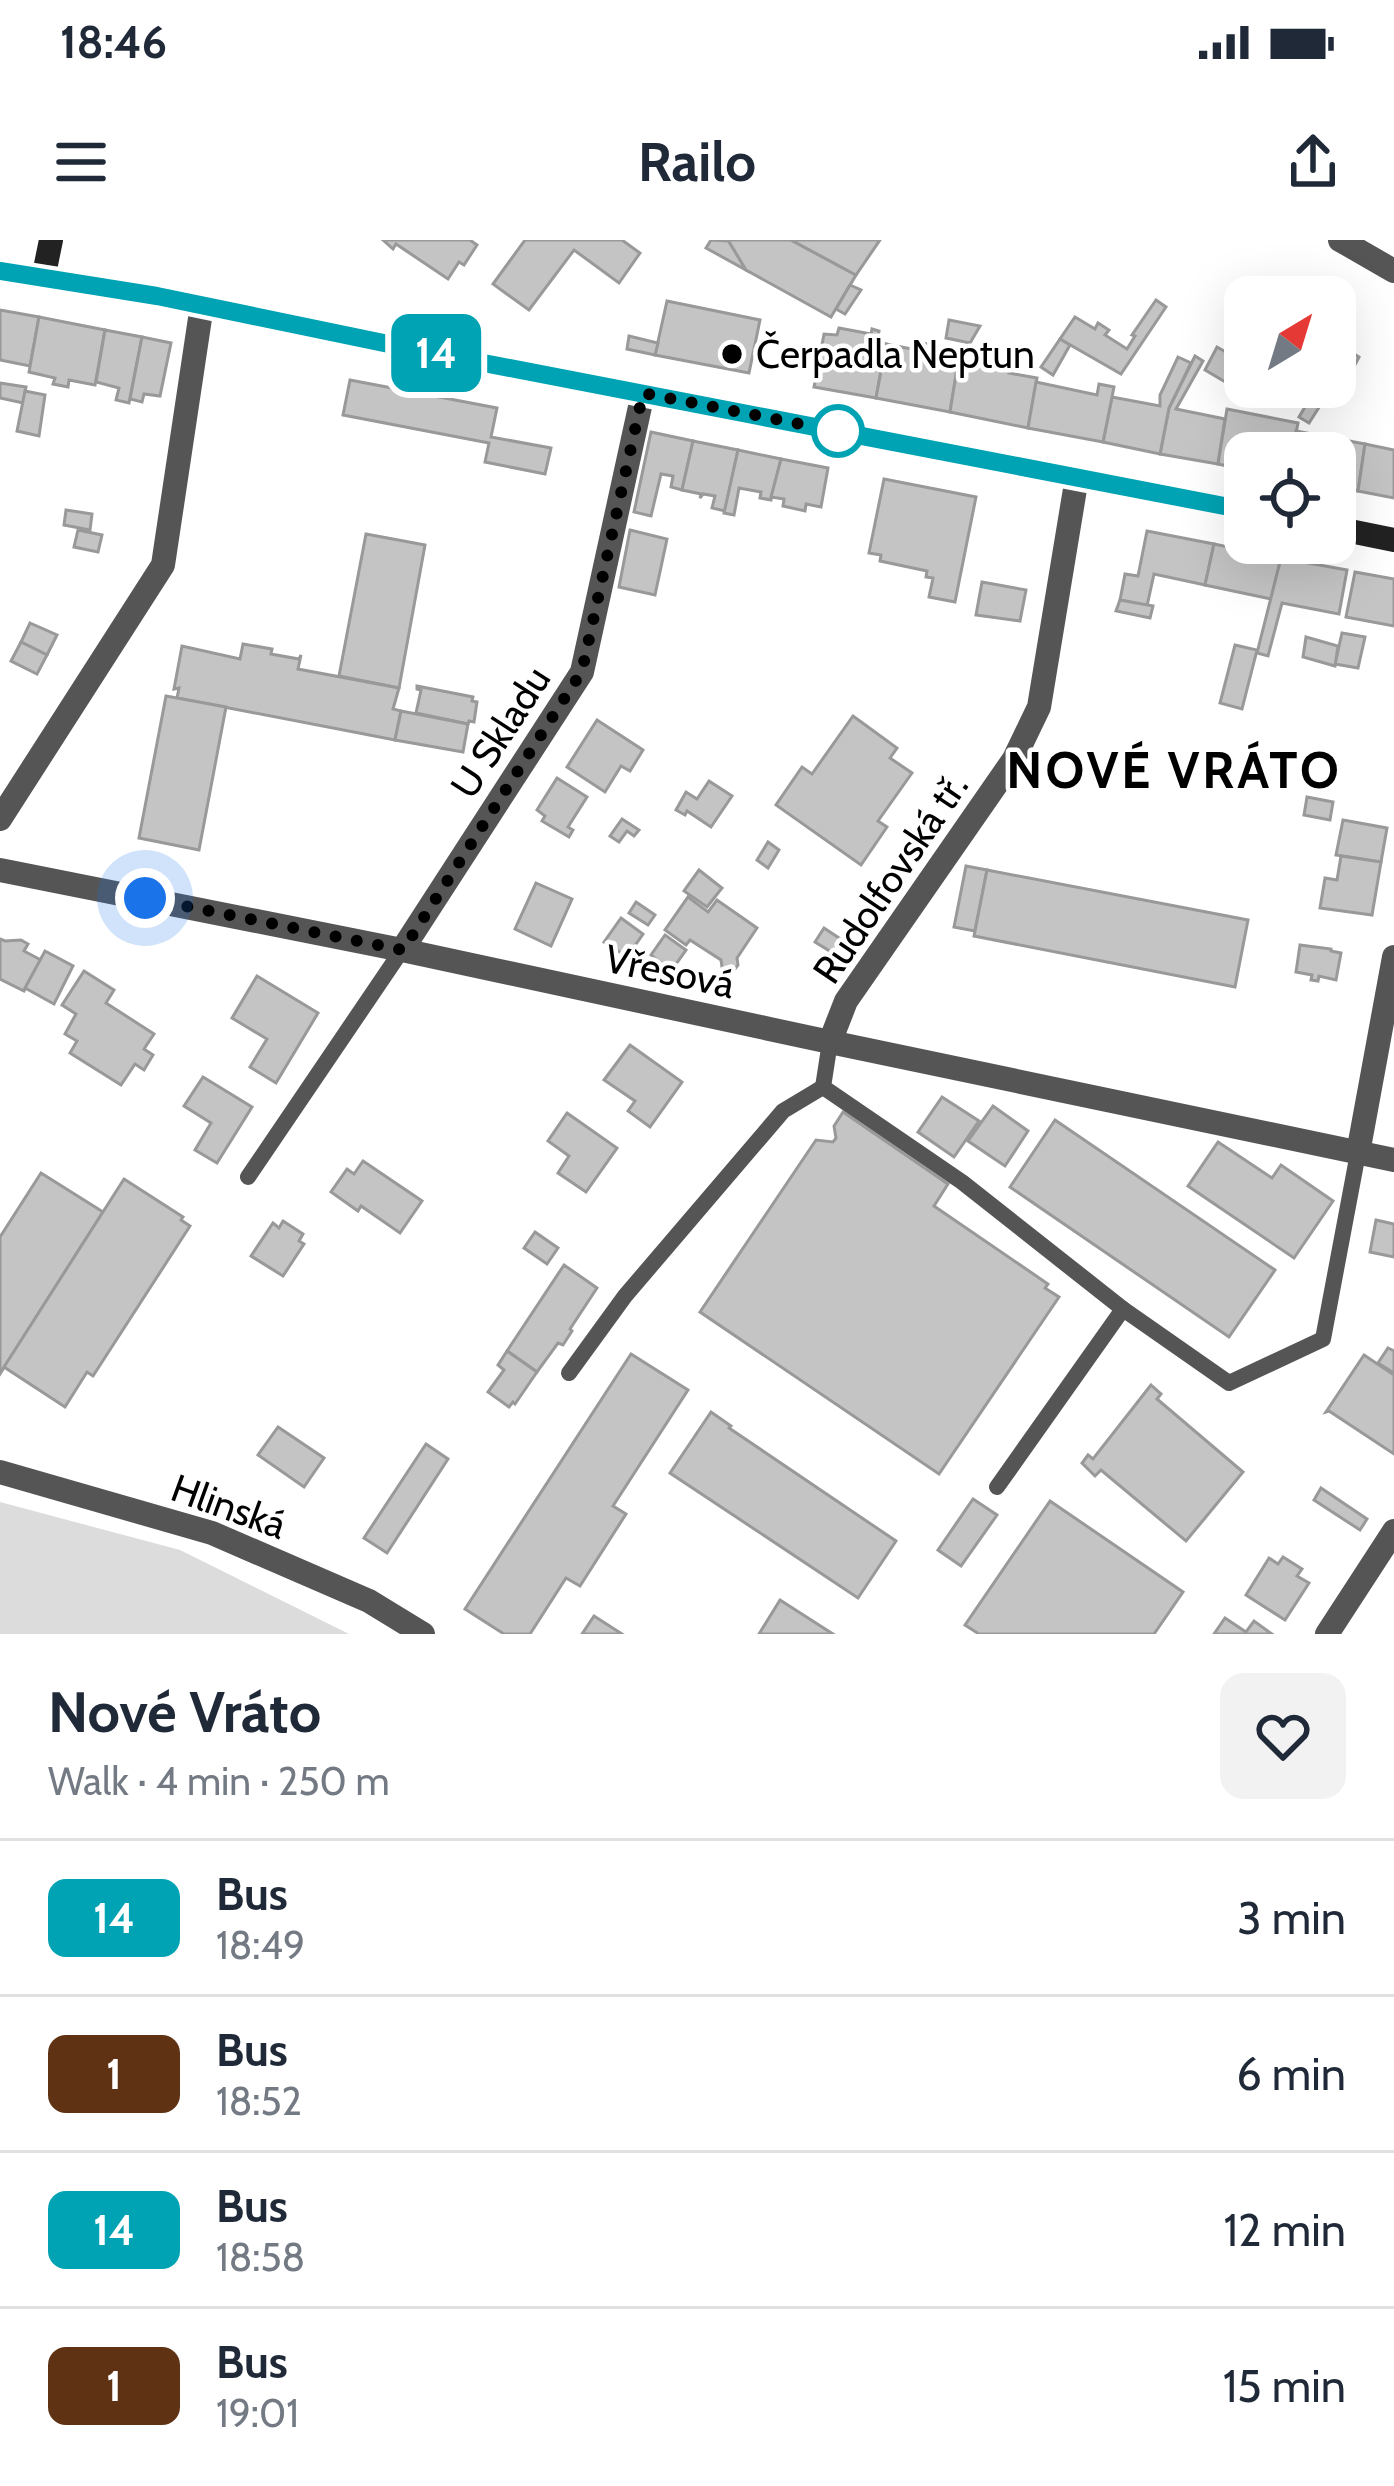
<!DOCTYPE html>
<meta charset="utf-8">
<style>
body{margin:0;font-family:Cabin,sans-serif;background:#f2f2f3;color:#1f2937;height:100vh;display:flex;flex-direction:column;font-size:45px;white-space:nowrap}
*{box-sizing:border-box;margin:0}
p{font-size:39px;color:#747a83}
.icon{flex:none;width:66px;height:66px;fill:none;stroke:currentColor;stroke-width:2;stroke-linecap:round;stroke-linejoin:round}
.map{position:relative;height:1394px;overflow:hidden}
.side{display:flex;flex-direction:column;background:#fff;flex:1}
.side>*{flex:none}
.badge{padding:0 24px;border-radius:18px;font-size:42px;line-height:78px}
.needle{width:78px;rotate:38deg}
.controls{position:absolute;left:1224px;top:36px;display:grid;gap:24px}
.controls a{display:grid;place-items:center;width:132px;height:132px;border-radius:24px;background:#fff;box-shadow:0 12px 48px #0002;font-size:60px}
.you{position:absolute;width:60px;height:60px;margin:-30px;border:9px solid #fff;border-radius:50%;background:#1a73e8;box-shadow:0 0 0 18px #1a73e833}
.map>.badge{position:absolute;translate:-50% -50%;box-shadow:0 0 0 6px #fff}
.round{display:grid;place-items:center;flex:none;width:126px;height:126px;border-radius:24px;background:#f2f2f3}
.summary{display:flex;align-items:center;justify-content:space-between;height:204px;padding:0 48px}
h1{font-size:57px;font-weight:700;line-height:90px}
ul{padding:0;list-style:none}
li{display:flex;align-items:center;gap:36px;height:156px;padding:0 48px;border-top:3px solid #e0e1e3}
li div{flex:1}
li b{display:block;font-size:45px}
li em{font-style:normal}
li .badge{min-width:132px;font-weight:700;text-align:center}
.status{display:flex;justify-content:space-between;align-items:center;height:84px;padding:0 60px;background:#fff;direction:ltr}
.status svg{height:33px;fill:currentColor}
header{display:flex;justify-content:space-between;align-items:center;height:156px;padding:0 48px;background:#fff;font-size:54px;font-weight:700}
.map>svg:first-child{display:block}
</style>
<div class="status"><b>18:46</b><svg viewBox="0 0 49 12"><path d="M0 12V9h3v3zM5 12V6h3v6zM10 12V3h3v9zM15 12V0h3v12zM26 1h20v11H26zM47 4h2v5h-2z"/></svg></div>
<header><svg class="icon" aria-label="menu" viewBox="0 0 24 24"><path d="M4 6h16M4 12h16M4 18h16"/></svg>Railo<svg class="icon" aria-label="share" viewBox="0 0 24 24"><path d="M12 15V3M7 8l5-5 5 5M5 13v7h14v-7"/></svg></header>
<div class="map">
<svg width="1394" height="1394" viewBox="0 0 1394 1394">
<rect width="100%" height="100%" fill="#fff"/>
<!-- green -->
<path fill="#dcdcdc" d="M0 1262 180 1310 349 1394H0Z"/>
<!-- building -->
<g fill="#c4c4c4" stroke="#999" stroke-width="3">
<path d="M383 0H470L477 5 464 25 459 22 448 39 396 4 393 9Z"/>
<path d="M525 0H622L640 13 619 43 574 10 529 70 493 44Z"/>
<path d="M711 0 729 1 746 30 706 8Z"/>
<path d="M728 0H791L856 35 831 77 746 30Z"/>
<path d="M791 0H880L856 35Z"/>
<path d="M850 45 861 50 845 74 836 69Z"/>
<path d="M1156 60 1166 67 1121 134 1060 99 1075 77 1095 89 1098 83 1109 90 1105 95 1127 109 1135 96 1132 95Z"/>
<path d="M667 61 760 80 749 133 655 115Z"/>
<path d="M0 70 39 77 30 126 0 120Z"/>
<path d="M39 77 105 90 95 145 69 140 68 147 53 144 55 138 29 132Z"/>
<path d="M949 80 980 86 970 103 946 98Z"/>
<path d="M839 88 871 94 872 89 879 91 877 102 886 104 876 158 814 147 824 94 837 95Z"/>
<path d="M105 90 142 97 129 163 116 160 119 148 96 142Z"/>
<path d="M629 96 658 103 655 115 627 109Z"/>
<path d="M142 97 171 103 160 156 144 154 142 162 130 159Z"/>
<path d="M1060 99 1070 105 1053 135 1041 127Z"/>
<path d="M918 102 936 106 935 114 959 118 950 172 876 158 886 104 917 110Z"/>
<path d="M1341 106 1359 117 1344 146 1335 143V116Z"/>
<path d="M1217 107 1245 123V140L1239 150 1205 130Z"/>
<path d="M1195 116 1203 121 1176 169 1225 179 1218 224 1160 214 1169 168Z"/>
<path d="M1178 117 1191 123 1169 168 1160 214 1103 202 1112 157 1160 166V155Z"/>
<path d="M958 122 991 129 992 123 1011 126 1009 133 1037 138 1028 188 950 172Z"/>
<path d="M350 140 497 168 491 197 551 208 545 234 485 222 489 203 343 175Z"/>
<path d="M1036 142 1097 155 1099 144 1114 147 1103 202 1028 188Z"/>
<path d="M0 143 26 147 23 163 0 158Z"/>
<path d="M1317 147H1332L1309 183 1299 177Z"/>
<path d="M25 151 45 155 39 196 17 191Z"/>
<path d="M1227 169 1298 183 1292 213H1245V230L1218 224Z"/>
<path d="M1296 191 1365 204 1358 251 1335 247V213H1292Z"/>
<path d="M651 192 693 201 682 250 671 247 673 236 661 234 651 276 634 272Z"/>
<path d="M693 201 738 210 725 271 712 268 715 256 703 254 700 258 701 254 682 250Z"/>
<path d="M1365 204 1394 210V258L1358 251Z"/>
<path d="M738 210 781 219 771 260 760 258 761 252 739 248 734 275 724 273Z"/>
<path d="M781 219 828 228 821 267 806 264 805 271 783 266 784 259 771 257Z"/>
<path d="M884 239 976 257 955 362 929 357 933 338 926 337 927 331 880 321 881 315 869 313Z"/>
<path d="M66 270 92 274 90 290 64 285Z"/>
<path d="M78 290 102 295 98 312 74 307Z"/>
<path d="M630 290 667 299 655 355 619 347Z"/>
<path d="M1147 291 1214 304 1205 345 1154 334 1147 366 1120 360 1125 334 1138 336Z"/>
<path d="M366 294 425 305 399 448 339 436Z"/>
<path d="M1214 304 1281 318 1271 359 1205 345Z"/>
<path d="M1281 318 1347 330 1339 374 1282 363 1268 416 1257 413Z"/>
<path d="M1355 332 1394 339V386L1346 377Z"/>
<path d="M982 342 1026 350 1020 381 976 375Z"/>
<path d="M1120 360 1153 366 1150 378 1116 371Z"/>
<path d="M30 383 57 395 47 415 21 402Z"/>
<path d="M1342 393 1365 397 1358 428 1335 424Z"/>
<path d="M1306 397 1338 406 1335 426 1303 417Z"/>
<path d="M21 402 47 415 37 434 11 421Z"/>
<path d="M243 404 272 409 271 414 299 419 301 415 298 429 399 448 393 469 401 471 395 500 177 458 179 448 174 449 182 406 240 419Z"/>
<path d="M1235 405 1257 410 1242 469 1220 463Z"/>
<path d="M417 446 473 457 472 461 477 462 474 482 469 481 468 484 416 473 421 450 417 449Z"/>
<path d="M166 456 226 467 199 610 139 598Z"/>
<path d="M401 471 468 484 463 512 395 500Z"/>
<path d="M853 476 897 508 890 518 912 533 878 581 887 587 861 625 776 565 802 527 812 534Z"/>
<path d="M597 480 643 510 630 531 621 526 605 552 567 527Z"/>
<path d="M557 538 587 557 568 587 573 590 569 597 542 581 545 576 537 570Z"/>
<path d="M709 541 732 556 711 587 687 571 685 575 676 570 686 552 697 559Z"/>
<path d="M1307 557 1333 562 1330 580 1304 575Z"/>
<path d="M622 579 639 590 634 596 627 591 619 602 610 596Z"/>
<path d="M1343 580 1387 588 1381 622 1336 615Z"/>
<path d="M768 602 779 610 768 628 757 620Z"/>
<path d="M1341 616 1381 622 1372 675 1320 668 1325 638 1337 640Z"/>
<path d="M966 626 987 630 975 691 954 687Z"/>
<path d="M699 630 722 648 707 667 684 651Z"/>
<path d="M987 630 1248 680 1235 747 974 696Z"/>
<path d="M536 643 572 659 551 706 515 689Z"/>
<path d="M688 657 708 672 717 660 757 688 737 718 738 725 734 730 728 731 722 727 721 720 690 700 686 705 665 690Z"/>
<path d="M636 662 655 675 648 685 629 673Z"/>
<path d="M621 678 643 694 627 717 604 702Z"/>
<path d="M824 688 845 702 836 715 815 702Z"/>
<path d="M665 695 686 710 671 731 651 715Z"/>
<path d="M0 699 5 701 21 700 28 704 24 711 41 720 24 751 0 739Z"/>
<path d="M1300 705 1331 709V711L1341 713 1336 740 1319 736 1318 741 1311 740 1312 735 1296 732Z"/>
<path d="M45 711 73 726 54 764 25 748Z"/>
<path d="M84 731 114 750 106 763 154 794 144 809 153 815 144 830 135 824 121 845 70 813 77 801 65 794 76 774 62 765Z"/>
<path d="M257 736 318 773 276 843 250 827 267 799 232 778Z"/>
<path d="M630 805 682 842 650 887 628 871 635 861 604 840Z"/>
<path d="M203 837 252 867 217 923 195 910 211 883 184 866Z"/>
<path d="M942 857 979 881 954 917 918 892Z"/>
<path d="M993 866 1028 891 1005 926 968 901Z"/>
<path d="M843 872 948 944 934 966 1048 1044 1045 1048 1059 1057 939 1234 700 1072 816 900 833 902 836 898 834 886Z"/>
<path d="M567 873 617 908 586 952 558 933 569 916 548 901Z"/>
<path d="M1055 880 1275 1030 1229 1097 1010 947Z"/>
<path d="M1218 902 1272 938 1281 925 1333 961 1294 1018 1188 946Z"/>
<path d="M363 921 422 961 400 993 361 966 358 971 331 952 347 929 354 934Z"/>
<path d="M41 933 103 972 0 1134V997Z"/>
<path d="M124 939 183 977 181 980 190 986 93 1136 87 1132 65 1167 4 1127Z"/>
<path d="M1376 980 1394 984V1017L1370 1012Z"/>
<path d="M283 981 303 994 299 1001 304 1004 283 1036 251 1016 273 983 279 988Z"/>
<path d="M535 992 558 1008 547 1024 524 1008Z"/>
<path d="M564 1025 597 1048 570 1089 572 1091 563 1105 558 1103 537 1132 507 1111Z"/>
<path d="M1388 1108 1394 1111V1133L1378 1123Z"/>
<path d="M507 1111 537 1132 515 1164 513 1162 509 1167 488 1152 504 1130 498 1125Z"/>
<path d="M631 1114 688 1150 613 1266 626 1274 580 1346 566 1338 530 1394H504L465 1369Z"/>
<path d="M1364 1115 1394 1135V1214L1329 1171 1326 1172Z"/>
<path d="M1151 1145 1161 1154 1157 1159 1243 1232 1186 1301 1101 1230 1095 1236 1082 1223 1088 1215 1093 1219Z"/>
<path d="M711 1172 731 1186 729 1188 896 1301 858 1358 670 1233Z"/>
<path d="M278 1187 324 1218 304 1247 258 1215Z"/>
<path d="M426 1204 448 1219 387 1313 364 1298Z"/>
<path d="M1321 1248 1367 1279 1360 1290 1314 1260Z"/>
<path d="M973 1259 997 1275 961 1326 938 1310Z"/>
<path d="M1050 1261 1183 1352 1154 1394H979L965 1385Z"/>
<path d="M1283 1317 1302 1329 1297 1336 1309 1343 1285 1380 1246 1355 1269 1318 1278 1324Z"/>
<path d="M780 1360 833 1394H759Z"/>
<path d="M594 1376 622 1394H582Z"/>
<path d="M1225 1378 1246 1392 1254 1381 1272 1394H1214Z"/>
</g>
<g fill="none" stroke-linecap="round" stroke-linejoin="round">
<!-- service -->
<g stroke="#555" stroke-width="16">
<path d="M830 802 823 847 962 942 1123 1069"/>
<path d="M248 937 402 710"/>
<path d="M569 1133 625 1056 783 871 823 847"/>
<path d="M997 1247 1123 1069 1229 1143 1323 1099 1358 913"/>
</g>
<!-- minor -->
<g stroke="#555" stroke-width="24">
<path d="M1340 0 1394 31"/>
<path d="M0 579 163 325 202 65"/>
<path d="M0 630 402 710 830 802 1394 920"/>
<path d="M402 710 582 432 643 153"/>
<path d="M830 802 846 761 1014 519 1039 467 1077 237"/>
<path d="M1358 913 1394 717"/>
<path d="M1327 1394 1394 1291"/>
</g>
<!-- tertiary -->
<path stroke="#555" stroke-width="24" d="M0 1232 212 1293 369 1361 423 1394"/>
<!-- secondary -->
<g stroke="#222" stroke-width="24">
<path d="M0 31 157 56 437 114 1245 270"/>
<path d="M43 39 51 0"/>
<path d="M1335 288 1394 300"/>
</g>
</g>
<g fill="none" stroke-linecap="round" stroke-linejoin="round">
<!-- line casing -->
<g stroke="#fff" stroke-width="27">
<path id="line" d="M0 31 157 56 437 114 1245 270"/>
</g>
<!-- line -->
<use href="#line" stroke="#00a3b4" stroke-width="18"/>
<!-- walk -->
<path stroke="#000" stroke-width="12" stroke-dasharray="0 21.6" d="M145 658 403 710 582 431 643 153 841 192 838 191"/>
</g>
<!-- markers -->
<circle fill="#000" stroke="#fff" stroke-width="4.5" cx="732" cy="114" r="12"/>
<circle fill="#fff" stroke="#00a3b4" stroke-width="6" cx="838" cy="191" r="24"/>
<g text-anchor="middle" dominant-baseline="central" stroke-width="9" stroke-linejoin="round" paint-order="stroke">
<!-- poi labels -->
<g font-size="39" fill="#000" stroke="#fff" text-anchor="start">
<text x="756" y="114">Čerpadla Neptun</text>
</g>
<!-- street labels -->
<g font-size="39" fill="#000" stroke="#fff">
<text transform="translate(500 492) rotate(-57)">U Skladu</text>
<text transform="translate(890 638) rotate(-56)">Rudolfovská tř.</text>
<text transform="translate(670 731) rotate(12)">Vřesová</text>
<text transform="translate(229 1266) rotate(20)">Hlinská</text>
</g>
<!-- district labels -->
<g font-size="51" font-weight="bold" letter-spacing="3" fill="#000" stroke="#fff">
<text x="1174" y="530">NOVÉ VRÁTO</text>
</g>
</g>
</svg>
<div class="controls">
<a><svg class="needle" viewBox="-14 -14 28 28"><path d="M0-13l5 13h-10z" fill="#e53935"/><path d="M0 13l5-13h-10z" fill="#747a83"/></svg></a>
<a><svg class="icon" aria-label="locate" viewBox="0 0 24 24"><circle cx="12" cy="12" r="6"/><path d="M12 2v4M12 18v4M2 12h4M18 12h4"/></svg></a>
</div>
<div class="you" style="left:145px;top:658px"></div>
<b class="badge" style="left:436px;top:113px;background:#00a3b4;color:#fff">14</b>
</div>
<section class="side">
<div class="summary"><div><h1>Nové Vráto</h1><p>Walk · 4 min · 250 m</p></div><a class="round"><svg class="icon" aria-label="heart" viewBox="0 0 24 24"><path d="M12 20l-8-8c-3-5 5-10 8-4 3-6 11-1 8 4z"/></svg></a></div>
<ul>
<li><span class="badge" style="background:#00a3b4;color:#fff">14</span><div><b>Bus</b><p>18:49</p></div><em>3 min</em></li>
<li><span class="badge" style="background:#603214;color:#fff">1</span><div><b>Bus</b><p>18:52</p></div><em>6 min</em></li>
<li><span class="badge" style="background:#00a3b4;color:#fff">14</span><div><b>Bus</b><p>18:58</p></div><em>12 min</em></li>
<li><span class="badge" style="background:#603214;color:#fff">1</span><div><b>Bus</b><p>19:01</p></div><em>15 min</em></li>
</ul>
</section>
